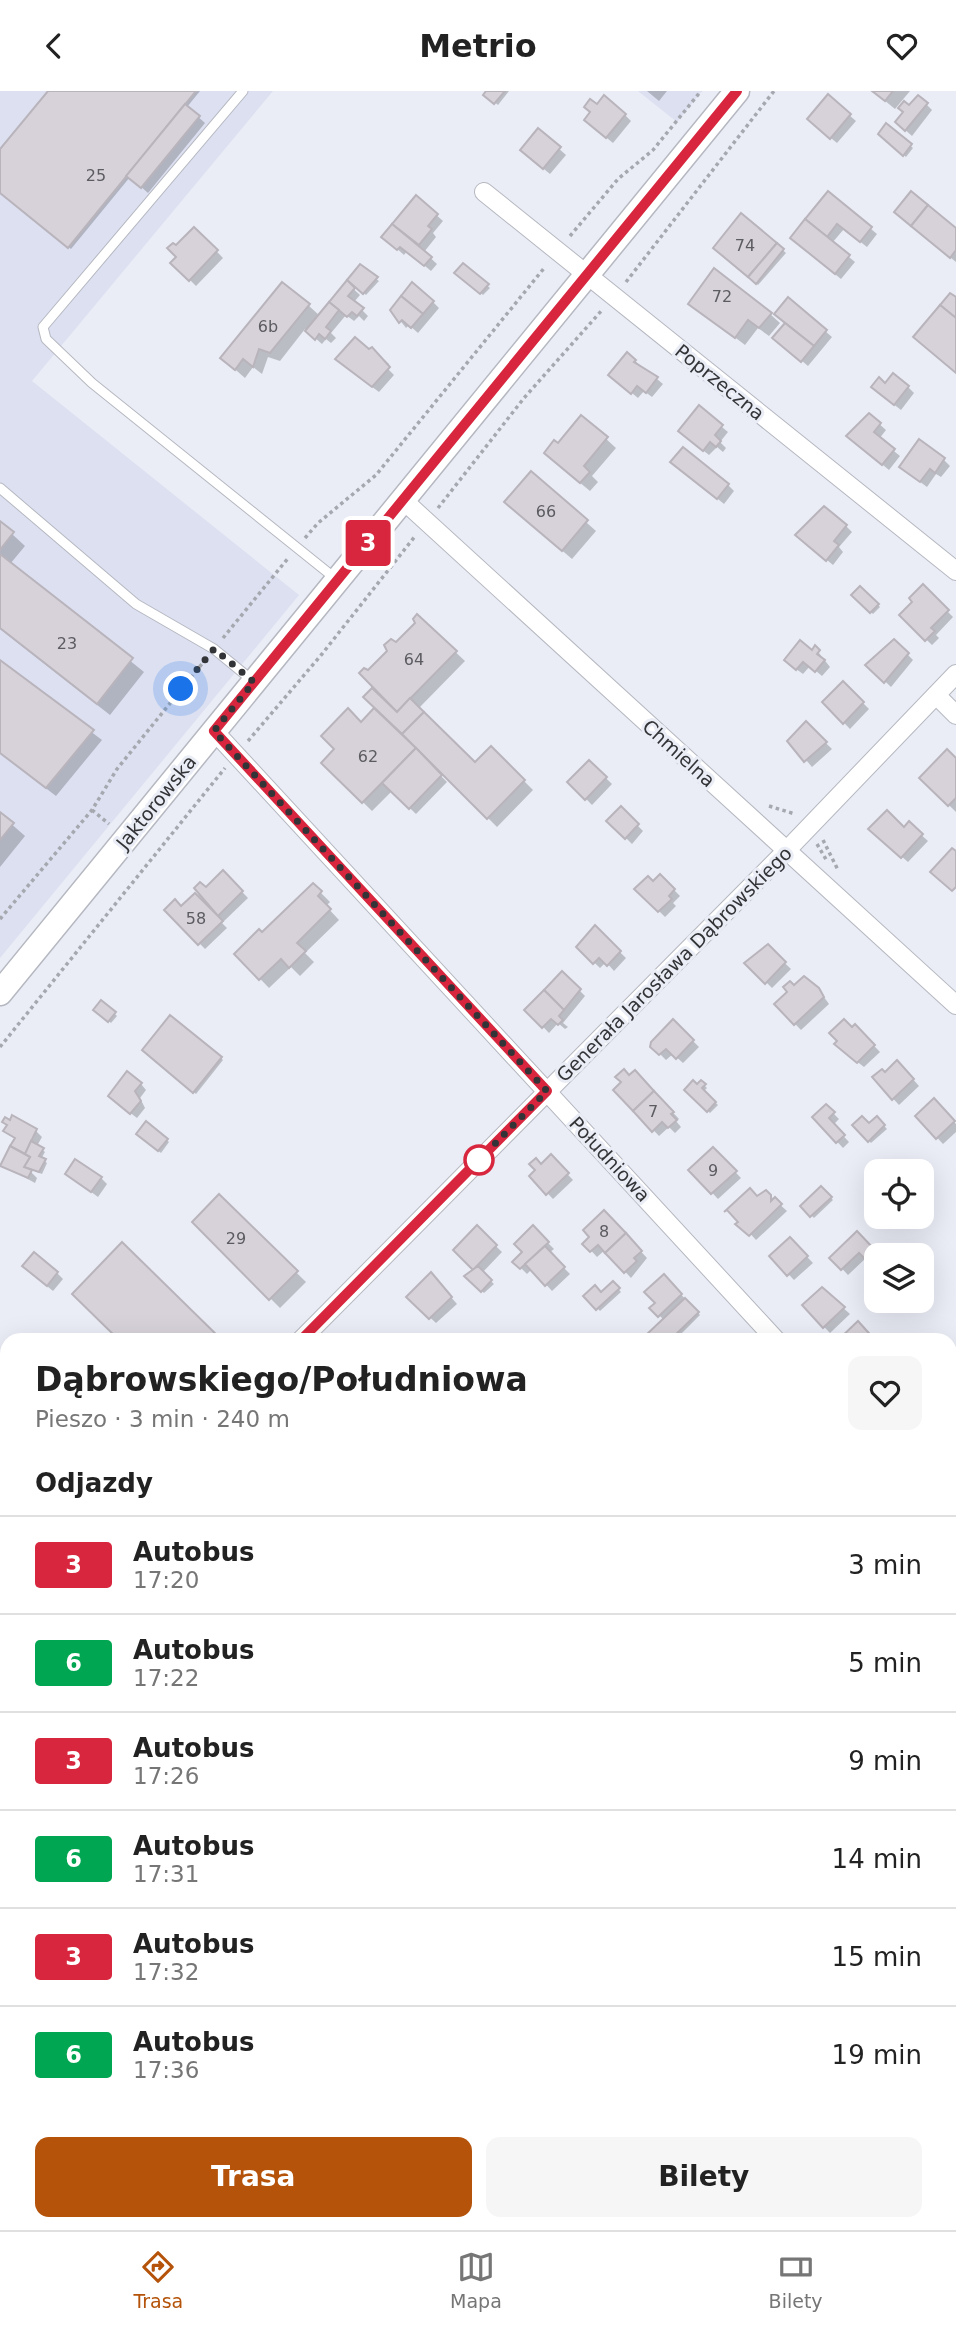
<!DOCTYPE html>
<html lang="pl">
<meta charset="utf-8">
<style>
body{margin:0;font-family:"DejaVu Sans",sans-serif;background:#f6f6f6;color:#222;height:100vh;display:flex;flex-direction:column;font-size:26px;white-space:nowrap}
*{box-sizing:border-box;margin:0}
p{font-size:23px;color:#767676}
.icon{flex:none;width:38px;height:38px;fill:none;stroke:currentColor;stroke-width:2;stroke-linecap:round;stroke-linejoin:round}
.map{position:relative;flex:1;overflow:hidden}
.panel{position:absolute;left:0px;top:1242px;width:957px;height:898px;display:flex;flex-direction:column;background:#fff;border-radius:21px 21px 0 0;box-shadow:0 7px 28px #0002}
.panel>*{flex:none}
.badge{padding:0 14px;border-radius:5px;font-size:24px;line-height:46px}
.controls{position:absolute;left:864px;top:1068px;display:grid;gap:14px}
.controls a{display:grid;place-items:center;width:70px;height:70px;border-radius:14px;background:#fff;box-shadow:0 7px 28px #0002;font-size:35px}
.you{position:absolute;width:35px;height:35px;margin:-18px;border:5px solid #fff;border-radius:50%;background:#1a73e8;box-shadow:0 0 0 10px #1a73e833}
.map>.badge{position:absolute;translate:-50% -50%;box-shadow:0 0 0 4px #fff}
h2{padding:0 35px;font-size:26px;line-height:63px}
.round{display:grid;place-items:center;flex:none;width:74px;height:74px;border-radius:14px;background:#f6f6f6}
.headline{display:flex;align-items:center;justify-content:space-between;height:119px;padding:0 35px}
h1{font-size:33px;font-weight:700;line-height:52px}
.primary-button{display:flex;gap:14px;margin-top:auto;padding:14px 35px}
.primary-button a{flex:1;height:80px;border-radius:14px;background:#b45309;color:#fff;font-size:28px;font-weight:700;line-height:80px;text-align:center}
.primary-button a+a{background:#f6f6f6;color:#222}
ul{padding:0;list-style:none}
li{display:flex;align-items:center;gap:21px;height:98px;padding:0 35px;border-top:2px solid #e0e0e0}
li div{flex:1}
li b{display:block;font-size:26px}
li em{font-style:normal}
li .badge{min-width:77px;font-weight:700;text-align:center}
header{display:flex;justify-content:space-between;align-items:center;height:91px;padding:0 35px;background:#fff;font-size:32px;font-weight:700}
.dock{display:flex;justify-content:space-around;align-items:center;height:98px;border-top:2px solid #e0e0e0;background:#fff;font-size:19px;color:#767676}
.dock a{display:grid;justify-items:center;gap:4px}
.dock .active{color:#b45309}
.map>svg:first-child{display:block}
</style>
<header><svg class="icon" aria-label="back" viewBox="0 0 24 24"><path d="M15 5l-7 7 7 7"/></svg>Metrio<svg class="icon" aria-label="heart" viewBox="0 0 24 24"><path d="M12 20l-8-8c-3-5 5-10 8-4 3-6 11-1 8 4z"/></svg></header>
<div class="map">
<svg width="956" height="2139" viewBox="0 0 956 2139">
<rect width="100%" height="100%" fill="#eaedf6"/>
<!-- built -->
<g fill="#dce0f1">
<path d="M0 0H273L32 290 299 504 0 867Z"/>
<path d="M638 0H702L677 31Z"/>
</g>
<!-- shadow -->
<g fill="#0003">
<path d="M50 0H200L187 16 205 32 148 102 130 86 71 158 0 100V61Z"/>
<path d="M488 0H509L498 14 485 3Z"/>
<path d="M647 0H667L659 10Z"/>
<path d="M873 0H910L895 18Z"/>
<path d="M828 6 856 30 837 52 815 34Z"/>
<path d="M927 14 932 19 912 45 903 37 909 17Z"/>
<path d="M597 16 625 24 631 30 613 52 592 35Z"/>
<path d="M887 35 913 57 906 66 880 43Z"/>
<path d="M538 39 566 64 550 83 528 65Z"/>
<path d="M828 102 877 143 867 156 844 138 832 152 855 171 841 188 798 153Z"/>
<path d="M416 106 443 130 433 142 436 146 424 161 437 173 431 180 407 160 404 164 384 146Z"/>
<path d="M902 127 956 139V171Z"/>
<path d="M195 138 223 167 196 195 173 172 178 166 176 157Z"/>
<path d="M777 154 786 162 758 194 750 187Z"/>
<path d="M463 175 490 197 483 204 457 182Z"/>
<path d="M376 188 379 190 366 204 349 189Z"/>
<path d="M347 192 360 204 354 211 368 225 364 230 359 225 354 230 346 224 331 242 336 247 331 252 326 248 322 253 305 238 280 270 268 266 262 283 253 276 245 287 222 267 308 214 320 225Z"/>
<path d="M788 208 832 246 808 275 775 247 787 232Z"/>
<path d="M433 211 439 217 418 242 409 234 406 237 392 219Z"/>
<path d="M690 212 770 223 780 232 769 245 758 237 745 254Z"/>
<path d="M372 258 389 273 386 276 394 284 379 301 343 274Z"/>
<path d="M635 270 663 293 652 306 644 300 638 307 610 284Z"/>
<path d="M886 294 908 296 914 302 901 319 879 302Z"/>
<path d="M699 317 728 341 720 351 726 357 723 361 717 356 709 364 686 346Z"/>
<path d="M869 324 886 339 879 348 900 365 889 379 854 350Z"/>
<path d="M582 326 616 357 592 385 598 391 590 400 555 371 558 354Z"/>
<path d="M944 369 950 375 941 386 936 383 927 396 907 381Z"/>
<path d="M679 376 728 394 734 400 724 413Z"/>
<path d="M531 382 596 440 572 468 516 420Z"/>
<path d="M0 432 25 455 10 473 144 581 110 624 0 538Z"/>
<path d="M846 435 852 441 839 456 843 461 833 474 803 449Z"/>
<path d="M923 496 953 526 936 544 939 547 932 554 901 524 915 511Z"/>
<path d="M860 497 880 516 873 523 853 504Z"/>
<path d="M417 525 465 570 418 618 475 673 491 657 533 699 497 736 443 682 440 684 447 691 416 723 392 700 372 720 323 672 361 633 391 635 404 626 368 581 417 532Z"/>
<path d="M894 550 913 569 891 596 868 574Z"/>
<path d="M815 557 830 576 822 585 810 575 803 583 792 575Z"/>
<path d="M0 572 102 649 56 705 0 662Z"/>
<path d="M843 592 869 618 850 638 824 611Z"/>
<path d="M806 633 832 658 812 676 790 650Z"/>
<path d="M589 671 612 693 592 714 570 691Z"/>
<path d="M956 671V721L921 687Z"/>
<path d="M621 718 643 740 632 753 609 730Z"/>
<path d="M0 723 25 745 0 776Z"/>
<path d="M909 733 928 750 908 771 877 744 904 738Z"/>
<path d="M223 781 248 807 222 832 227 837 205 858 167 819 203 811 196 798 206 799Z"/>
<path d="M660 785 680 805 673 812 676 815 665 826 637 798 653 792Z"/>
<path d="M313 794 330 811 326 815 339 829 305 862 314 871 300 885 291 876 269 897 236 863 262 844Z"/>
<path d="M595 837 626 867 614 880 606 871 600 877 578 856Z"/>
<path d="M768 856 791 878 772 897 747 872Z"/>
<path d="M562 882 585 905 563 932 568 936 565 938 558 932 549 942 527 919Z"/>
<path d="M794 896 818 898 829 913 801 939 776 913Z"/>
<path d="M102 911 117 925 111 932 96 919Z"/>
<path d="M171 926 223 969 196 1003 144 959Z"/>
<path d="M673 930 699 956 683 972 673 963 666 969 652 955Z"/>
<path d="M855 935 880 961 864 976 842 959Z"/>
<path d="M903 977 919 995 899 1014 874 987Z"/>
<path d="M635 981 679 1028 676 1030 681 1036 675 1042 669 1036 659 1045 615 999Z"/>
<path d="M701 991 707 997 703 1001 718 1014 710 1022 686 999Z"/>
<path d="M141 993 146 999 140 1007 145 1017 137 1027 116 1011Z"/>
<path d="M934 1010 956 1033V1041L943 1053 917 1025Z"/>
<path d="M826 1015 839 1028 833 1034 849 1051 843 1057 814 1026Z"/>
<path d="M877 1027 887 1038 871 1052 855 1034H869Z"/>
<path d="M147 1032 169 1051 161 1062 138 1043Z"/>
<path d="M5 1040H36L42 1046 37 1055 45 1061 41 1068 47 1072 42 1083 27 1077 37 1087 35 1092 2 1074 16 1049Z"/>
<path d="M713 1058 741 1087 718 1108 691 1079Z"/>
<path d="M551 1066 573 1089 553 1108 531 1085Z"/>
<path d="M67 1083 101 1087 107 1093 98 1106Z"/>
<path d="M821 1097 833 1109 814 1127 802 1115Z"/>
<path d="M766 1101 787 1120 756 1149 729 1119Z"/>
<path d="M219 1106 306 1191 280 1217 194 1131Z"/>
<path d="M604 1121 647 1167 631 1187 605 1159 597 1166 585 1153 592 1146Z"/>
<path d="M477 1137 502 1161 482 1182 494 1193 484 1202 466 1185 475 1179 455 1159Z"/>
<path d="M533 1137 554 1158 549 1162 570 1183 552 1200 532 1178 527 1183 515 1171 524 1161Z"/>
<path d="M857 1143 877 1164 871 1172 866 1167 848 1184 832 1167Z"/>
<path d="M790 1148 813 1172 794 1189 771 1165Z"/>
<path d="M30 1181 57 1182 63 1188 53 1200Z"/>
<path d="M664 1185 700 1224 674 1250H653L664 1229 652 1217 657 1212Z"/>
<path d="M437 1190 457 1213 436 1232 408 1206Z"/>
<path d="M613 1192 621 1201 600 1220 586 1205 601 1203Z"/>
<path d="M822 1198 850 1223 830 1242 804 1215Z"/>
<path d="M718 1244 723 1250H711Z"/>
<path d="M956 1504V1545L953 1548 950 1505 952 1508Z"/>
<path d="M0 1890 5 1896 0 1901Z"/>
<path d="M7 1942V1964L0 1970V1948Z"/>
<path d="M167 2133H200L203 2139H166Z"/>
<path d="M381 2133H413L406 2139H386Z"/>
</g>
<!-- building -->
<g fill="#d7d2da" stroke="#b9b4bc" stroke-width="2">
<path d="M48 0H196L68 157 0 102V58Z"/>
<path d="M486 0H505L494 13 483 4Z"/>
<path d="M872 0H893L885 10Z"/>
<path d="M828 3 851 23 830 48 807 28Z"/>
<path d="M604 4 626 23 606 47 584 29 590 21 584 16 590 8 597 13Z"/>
<path d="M918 4 928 12 905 40 895 31 903 21 898 17 904 10 909 14Z"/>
<path d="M185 13 200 25 141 97 126 85Z"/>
<path d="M886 32 912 53 903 65 878 43Z"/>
<path d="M538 37 561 56 543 78 520 59Z"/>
<path d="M828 100 872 136 860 151 837 133 827 146 805 128Z"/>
<path d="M911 100 928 114 911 135 894 121Z"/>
<path d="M416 104 438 123 428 135 432 138 419 154 392 133Z"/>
<path d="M928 114 956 137V159L950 167 911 135Z"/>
<path d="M741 122 777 152 748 186 713 157Z"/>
<path d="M805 128 850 164 835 183 790 147Z"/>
<path d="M392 133 432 166 424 175 400 156 397 159 381 146Z"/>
<path d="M194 136 218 159 189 190 170 172 176 166 167 157 173 152 176 154Z"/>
<path d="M777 152 784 158 756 193 748 186Z"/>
<path d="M463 172 489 193 480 203 454 182Z"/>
<path d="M360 173 378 186 363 203 347 189Z"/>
<path d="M714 177 772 222 759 237 748 229 735 247 688 213Z"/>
<path d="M347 189 355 197 348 205 364 217 357 225 352 221 347 226 329 211Z"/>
<path d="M282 191 310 213 270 262 259 258 253 276 243 268 235 279 220 267Z"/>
<path d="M412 191 434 210 423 223 401 205Z"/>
<path d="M950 202 956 206V227L940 214Z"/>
<path d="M401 205 423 223 411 237 402 229 399 232 390 219Z"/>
<path d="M788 206 827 239 814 255 774 223Z"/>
<path d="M329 211 339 219 326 236 331 240 325 248 319 243 315 249 305 240Z"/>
<path d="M940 214 956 227V282L913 246Z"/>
<path d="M785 232 814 255 801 271 772 247Z"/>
<path d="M355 246 369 258 372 256 390 276 372 296 335 268Z"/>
<path d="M627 261 636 269 634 271 658 286 646 302 637 295 631 303 608 284Z"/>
<path d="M893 282 909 295 894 314 871 296 879 286 885 292Z"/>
<path d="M699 314 723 334 715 344 721 350 716 356 710 351 703 360 678 340Z"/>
<path d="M869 322 881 332 874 341 895 358 882 374 846 345Z"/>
<path d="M581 324 608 346 584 375 590 381 580 392 544 362 554 349 558 352Z"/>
<path d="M919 348 945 367 935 382 930 378 920 391 899 376Z"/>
<path d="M683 356 729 393 717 408 670 371Z"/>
<path d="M531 380 588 429 562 460 504 411Z"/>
<path d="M824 415 847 434 834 450 839 454 826 470 795 444Z"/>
<path d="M0 430 14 441 0 459Z"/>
<path d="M0 463 133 567 97 613 0 537Z"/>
<path d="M923 493 949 519 931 537 935 540 925 550 899 524 912 511 909 507Z"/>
<path d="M860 495 879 513 870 522 851 504Z"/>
<path d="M417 523 457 560 397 621 359 582 364 577 368 579 387 560 384 554 391 548 396 551 415 532 413 528Z"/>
<path d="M894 548 909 562 884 592 865 574Z"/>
<path d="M800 549 812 559 815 554 820 559 817 563 825 569 815 581 803 571 796 579 784 569Z"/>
<path d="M0 569 94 639 46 697 0 662Z"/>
<path d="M843 590 864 611 843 633 822 611Z"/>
<path d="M372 597 397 621 410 607 424 621 402 643 363 606Z"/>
<path d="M348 617 361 631 374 617 416 657 362 712 321 672 334 658 321 645Z"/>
<path d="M424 621 475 671 491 655 525 689 487 728 402 643Z"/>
<path d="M806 630 827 651 804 671 787 650Z"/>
<path d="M416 657 442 684 409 718 382 692Z"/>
<path d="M947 658 956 667V707L948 715 919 687Z"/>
<path d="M589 669 607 686 585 709 567 691Z"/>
<path d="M621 715 639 733 625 748 606 730Z"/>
<path d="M887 719 904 736 909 730 923 743 901 767 868 738Z"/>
<path d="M0 721 14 732 0 749Z"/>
<path d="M952 757 956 760V796L952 800 930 781Z"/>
<path d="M223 779 243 800 218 825 194 797 200 791 206 796Z"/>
<path d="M660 783 675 798 669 805 672 808 658 821 634 798 648 785 653 790Z"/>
<path d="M313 792 322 800 318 805 331 818 297 852 306 860 289 877 281 868 259 889 234 863 259 838 262 841Z"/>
<path d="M195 802 223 830 198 854 164 819 175 808 181 815Z"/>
<path d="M595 834 621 860 607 875 599 867 593 873 576 856Z"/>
<path d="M768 853 786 871 765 893 744 872Z"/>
<path d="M562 880 581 898 564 919 544 899Z"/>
<path d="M804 885 819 897 824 906 794 934 774 913 787 901 783 896 790 890 794 894Z"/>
<path d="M544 899 564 919 559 925 563 929 558 934 551 928 542 937 524 919Z"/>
<path d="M101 909 116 921 108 931 93 919Z"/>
<path d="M170 924 222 966 193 1002 142 959Z"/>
<path d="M673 928 694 949 676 968 666 958 659 964 650 956 651 951Z"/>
<path d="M844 928 852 936 855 933 875 954 857 972 834 953 837 950 829 942Z"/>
<path d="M897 969 914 988 892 1009 872 986 882 978 885 981Z"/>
<path d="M624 978 629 984 635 979 654 1000 633 1020 613 999 621 991 615 986Z"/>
<path d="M127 980 142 992 135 1000 141 1010 130 1023 108 1005Z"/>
<path d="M693 989 697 993 701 989 706 993 702 997 716 1011 707 1021 684 999Z"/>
<path d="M654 1000 674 1021 671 1023 677 1029 668 1037 662 1031 652 1041 633 1020Z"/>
<path d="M934 1007 955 1030 936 1048 915 1025Z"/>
<path d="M826 1013 835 1021 829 1027 845 1044 836 1052 812 1026Z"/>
<path d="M12 1024 37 1038 25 1063 10 1055 15 1047 3 1040 7 1034 2 1031 5 1026 10 1029Z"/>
<path d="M862 1025 869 1032 877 1025 885 1034 868 1051 852 1034Z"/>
<path d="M146 1030 168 1048 158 1060 136 1043Z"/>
<path d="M31 1050 44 1057 39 1065 46 1068 39 1081 24 1076 30 1066 25 1063Z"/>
<path d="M10 1055 30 1066 24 1076 32 1079 28 1087 0 1075Z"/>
<path d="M713 1056 737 1080 711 1103 688 1079Z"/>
<path d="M551 1063 569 1082 546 1104 529 1085 535 1079 529 1073 536 1067 541 1073Z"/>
<path d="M75 1068 102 1086 91 1101 65 1083Z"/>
<path d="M821 1095 832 1106 810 1126 800 1115Z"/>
<path d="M750 1097 757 1105 766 1099 771 1104V1110L775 1106 782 1113 749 1145 735 1133 738 1131 727 1119 724 1121Z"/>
<path d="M219 1103 298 1180 269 1209 192 1131Z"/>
<path d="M604 1119 626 1142 605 1162 598 1154 590 1161 582 1153 589 1146 583 1139Z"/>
<path d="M477 1134 497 1154 473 1179 453 1159Z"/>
<path d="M533 1134 549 1151 520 1178 512 1171 522 1161 514 1153Z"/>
<path d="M857 1140 874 1158 864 1167 859 1162 841 1179 829 1167Z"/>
<path d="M626 1142 642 1160 634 1167 637 1170 624 1182 605 1162Z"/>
<path d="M790 1146 808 1165 787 1185 769 1165Z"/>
<path d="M122 1151 223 1250H120L72 1203Z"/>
<path d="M545 1155 565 1176 545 1195 525 1173Z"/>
<path d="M34 1161 58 1181 47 1195 22 1175Z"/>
<path d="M478 1175 492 1189 481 1201 464 1185Z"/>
<path d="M431 1181 452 1206 429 1228 406 1206Z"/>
<path d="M664 1183 682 1203 658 1226 649 1217 655 1212 644 1201Z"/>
<path d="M613 1190 620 1197 596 1219 583 1205 595 1194 601 1201Z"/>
<path d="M822 1196 845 1216 823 1237 802 1214Z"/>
<path d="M685 1207 699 1221 669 1250H651L646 1244Z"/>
<path d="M858 1230 876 1250H837Z"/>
<path d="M0 1310 7 1316V1379L0 1373Z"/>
<path d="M956 1348V1383L950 1377V1353Z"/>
<path d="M956 1502V1534L950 1539V1507Z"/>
<path d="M7 1939V1959L0 1966V1946Z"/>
<path d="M72 2133H89L95 2139H66Z"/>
<path d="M164 2133H196L191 2138 187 2134 182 2139H163L161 2137Z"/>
<path d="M228 2133H249L253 2139H234Z"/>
<path d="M379 2133H401L394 2139H384Z"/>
<path d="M567 2133H601L603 2135 599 2139H572Z"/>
</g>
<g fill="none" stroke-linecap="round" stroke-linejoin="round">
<!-- service casing -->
<g stroke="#b6b8c1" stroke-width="11">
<g id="service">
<path d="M243 0 43 236 46 248 92 292 336 488"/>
<path d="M0 397 136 513 214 558 253 590"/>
</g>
</g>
<!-- minor casing -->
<g stroke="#b6b8c1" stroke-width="20">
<g id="minor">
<path d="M484 101 956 480"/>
<path d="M403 409 956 914"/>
<path d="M936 604 956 624"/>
<path d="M214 640 777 1250"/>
<path d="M300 1250 787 759 956 583"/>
<path d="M950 1438 956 1444"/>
<path d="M0 1567 7 1575"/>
<path d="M950 1714 956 1706"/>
<path d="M950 2020 956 2026"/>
<path d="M520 2133 525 2139"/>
</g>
</g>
<!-- secondary casing -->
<g stroke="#b6b8c1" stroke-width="27">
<path id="secondary" d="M0 902 737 0"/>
</g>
<!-- path -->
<g stroke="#a5a8ae" stroke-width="3.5" stroke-dasharray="3.5 3.5" stroke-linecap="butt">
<path d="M570 145 618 88 653 59 701 0"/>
<path d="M626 191 774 0"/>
<path d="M438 417 524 307 603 218"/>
<path d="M305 447 318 432 376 384 545 176"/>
<path d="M223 547 289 466"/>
<path d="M248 650 322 563 416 444"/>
<path d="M769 715 795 723"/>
<path d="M92 719 109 733"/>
<path d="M823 749 838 779"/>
<path d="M817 753 827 770"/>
<path d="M0 828 92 719 117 678 205 569"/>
<path d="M0 956 225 677"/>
</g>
<!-- service -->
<use href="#service" stroke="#fff" stroke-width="9"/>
<!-- minor -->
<use href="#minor" stroke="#fff" stroke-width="18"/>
<!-- secondary -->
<use href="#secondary" stroke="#fff" stroke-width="24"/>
</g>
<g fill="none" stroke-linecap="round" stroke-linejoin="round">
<!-- line casing -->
<g stroke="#fff" stroke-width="16">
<path id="line" d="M300 1250 547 1000 214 640 737 0"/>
</g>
<!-- line -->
<use href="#line" stroke="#d7263d" stroke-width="10"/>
<!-- walk -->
<path stroke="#333437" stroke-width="7" stroke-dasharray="0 12.6" d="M181 598 214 558 254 591 214 640 547 1000 479 1069"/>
</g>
<!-- markers -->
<circle fill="#fff" stroke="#d7263d" stroke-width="3.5" cx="479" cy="1069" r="14"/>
<g text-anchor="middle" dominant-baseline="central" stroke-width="6" stroke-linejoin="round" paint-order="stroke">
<!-- number labels -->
<g font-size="16" fill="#5c5c60">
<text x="96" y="84">25</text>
<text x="745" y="154">74</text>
<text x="722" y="205">72</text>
<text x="268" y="235">6b</text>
<text x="546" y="420">66</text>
<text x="67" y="552">23</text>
<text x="414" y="568">64</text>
<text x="368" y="665">62</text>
<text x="196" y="827">58</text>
<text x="653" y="1020">7</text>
<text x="713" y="1079">9</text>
<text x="604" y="1140">8</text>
<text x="236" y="1147">29</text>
</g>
<!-- street labels -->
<g font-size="19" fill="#333437" stroke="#eaedf6">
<text transform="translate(720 291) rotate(39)">Poprzeczna</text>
<text transform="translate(679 662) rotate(42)">Chmielna</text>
<text transform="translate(156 711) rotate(-51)">Jaktorowska</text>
<text transform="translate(674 873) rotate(-45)">Generała Jarosława Dąbrowskiego</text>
<text transform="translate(610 1068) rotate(47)">Południowa</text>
</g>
</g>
</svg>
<div class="controls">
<a><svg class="icon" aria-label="locate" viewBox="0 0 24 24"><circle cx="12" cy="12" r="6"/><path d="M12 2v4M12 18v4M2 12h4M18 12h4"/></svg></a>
<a><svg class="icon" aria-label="layers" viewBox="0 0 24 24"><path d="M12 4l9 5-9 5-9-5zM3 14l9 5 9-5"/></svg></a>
</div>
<div class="you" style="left:181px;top:598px"></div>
<b class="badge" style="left:368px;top:452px;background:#d7263d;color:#fff">3</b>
<section class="panel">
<div class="headline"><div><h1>Dąbrowskiego/Południowa</h1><p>Pieszo · 3 min · 240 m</p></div><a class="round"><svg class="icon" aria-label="heart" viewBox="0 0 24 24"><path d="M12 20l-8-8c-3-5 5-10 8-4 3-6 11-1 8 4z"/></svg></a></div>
<h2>Odjazdy</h2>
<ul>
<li><span class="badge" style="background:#d7263d;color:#fff">3</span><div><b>Autobus</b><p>17:20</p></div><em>3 min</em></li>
<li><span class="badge" style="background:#00a651;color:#fff">6</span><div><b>Autobus</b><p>17:22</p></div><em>5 min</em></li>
<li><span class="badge" style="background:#d7263d;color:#fff">3</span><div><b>Autobus</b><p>17:26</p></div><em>9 min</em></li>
<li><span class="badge" style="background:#00a651;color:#fff">6</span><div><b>Autobus</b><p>17:31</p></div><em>14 min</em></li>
<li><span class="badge" style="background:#d7263d;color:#fff">3</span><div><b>Autobus</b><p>17:32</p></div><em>15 min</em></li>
<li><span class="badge" style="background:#00a651;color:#fff">6</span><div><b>Autobus</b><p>17:36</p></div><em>19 min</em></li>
</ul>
<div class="primary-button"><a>Trasa</a><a>Bilety</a></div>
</section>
</div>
<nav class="dock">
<a class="active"><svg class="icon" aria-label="directions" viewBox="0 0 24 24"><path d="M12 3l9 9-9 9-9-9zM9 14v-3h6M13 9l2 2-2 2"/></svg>Trasa</a>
<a><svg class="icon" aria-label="map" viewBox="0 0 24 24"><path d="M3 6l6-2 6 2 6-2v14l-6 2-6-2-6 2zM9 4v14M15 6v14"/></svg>Mapa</a>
<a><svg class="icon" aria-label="tickets" viewBox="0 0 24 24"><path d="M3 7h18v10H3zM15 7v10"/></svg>Bilety</a>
</nav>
